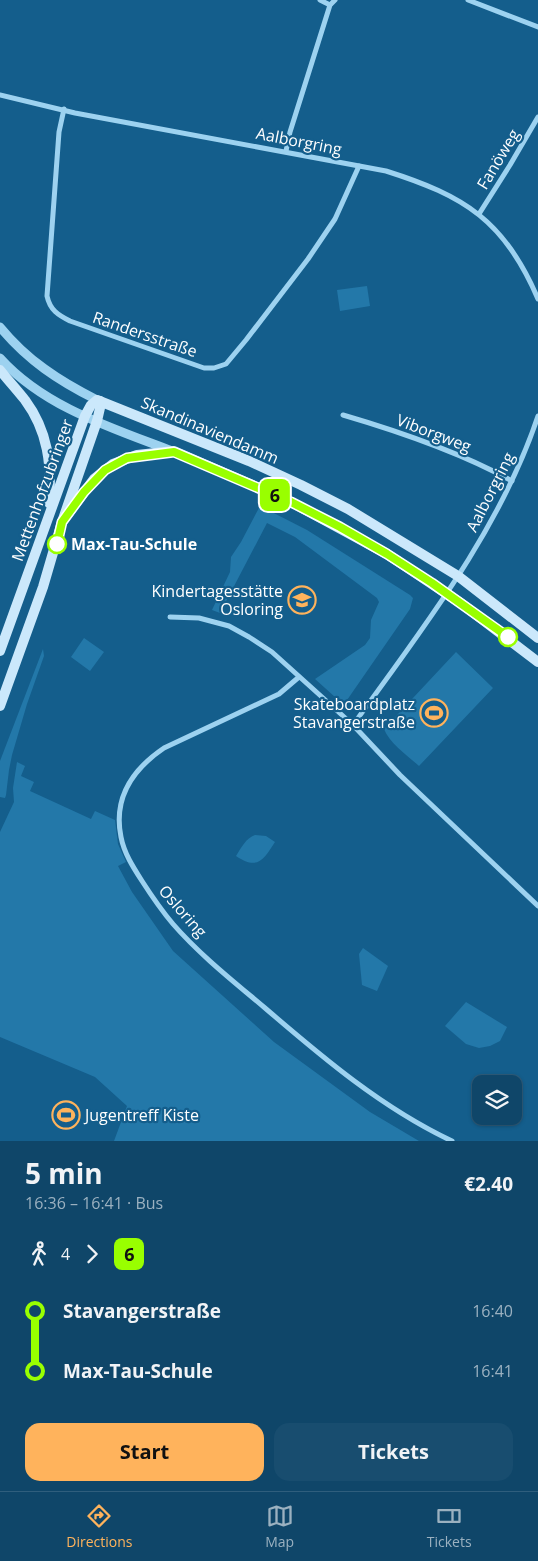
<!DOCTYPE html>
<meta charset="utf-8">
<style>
body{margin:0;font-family:"Open Sans",sans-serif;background:#184d6f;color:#f1f3f6;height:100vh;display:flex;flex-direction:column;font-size:19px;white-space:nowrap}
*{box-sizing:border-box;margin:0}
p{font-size:16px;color:#9bb1c0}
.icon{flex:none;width:28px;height:28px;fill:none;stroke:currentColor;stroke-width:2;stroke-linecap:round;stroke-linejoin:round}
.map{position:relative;height:1141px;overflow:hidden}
.drawer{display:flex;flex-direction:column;background:#0f4669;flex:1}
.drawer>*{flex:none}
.badge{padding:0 10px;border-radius:8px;font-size:18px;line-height:32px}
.controls{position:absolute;left:472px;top:1075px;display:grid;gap:10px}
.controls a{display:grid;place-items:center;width:50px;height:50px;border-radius:10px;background:#0f4669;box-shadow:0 1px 4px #0004,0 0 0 1px #2f5e7d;font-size:25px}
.map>.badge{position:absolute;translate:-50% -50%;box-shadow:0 0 0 2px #fff}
.legs{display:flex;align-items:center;gap:8px;height:55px;padding:0 25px;font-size:16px}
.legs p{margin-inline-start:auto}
.head{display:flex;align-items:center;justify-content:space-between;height:85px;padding:0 25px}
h1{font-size:28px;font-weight:700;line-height:38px}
.primary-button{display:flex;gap:10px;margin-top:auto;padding:10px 25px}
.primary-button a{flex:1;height:58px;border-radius:15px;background:#ffb35c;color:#111;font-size:20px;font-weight:700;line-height:58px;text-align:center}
.primary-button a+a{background:#184d6f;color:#f1f3f6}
ul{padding:0 25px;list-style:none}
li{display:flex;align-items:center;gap:18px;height:60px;font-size:19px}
li i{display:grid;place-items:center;width:8px;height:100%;margin:0 6px;background:currentColor}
li i::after{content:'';width:12px;height:12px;margin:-6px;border:4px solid;border-radius:50%;background:#0f4669}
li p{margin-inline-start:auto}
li:first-child i{background:linear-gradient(#0000 50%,currentColor 0)}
li:last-child i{background:linear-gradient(currentColor 50%,#0000 0)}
.tab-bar{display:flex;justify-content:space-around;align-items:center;height:70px;border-top:1px solid #2f5e7d;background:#0f4669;font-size:14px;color:#9bb1c0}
.tab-bar a{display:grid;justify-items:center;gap:2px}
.tab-bar .active{color:#ffb35c}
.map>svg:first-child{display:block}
</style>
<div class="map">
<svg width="538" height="1141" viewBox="0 0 538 1141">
<rect width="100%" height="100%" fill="#145e8c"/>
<!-- green -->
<g fill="#2378a9">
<path d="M367 286 370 306 340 311 337 290Z"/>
<path d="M260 506 307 530 410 595 413 598 410 609 345 703 335 697 315 679 365 645 370 638 371 620 379 602 377 598 295 537 267 523 220 613 212 610 230 572 231 557 241 542Z"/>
<path d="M84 638 104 652 90 671 71 657Z"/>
<path d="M43 649 44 656 27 704 12 755 9 770 6 795 5 798 0 797V761Z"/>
<path d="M456 652 493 688 419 766C408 756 389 743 384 729Z"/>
<path d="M17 762 25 766 21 776 34 782 30 791 91 819 95 811 115 820 118 844 126 862 118 866 132 892 173 951 274 1042 370 1112 419 1141H114L127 1106 95 1077 0 1037V832L14 802 13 788Z"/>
<path d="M255 835 266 836 275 842C264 859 258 871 236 856 241 848 246 838 255 835Z"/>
<path d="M363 948 388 966 377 991 362 985 359 954Z"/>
<path d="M466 1002 507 1027 500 1041 490 1046 479 1048 466 1044 445 1026Z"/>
</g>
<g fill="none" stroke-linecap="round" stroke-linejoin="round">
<!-- minor -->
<g stroke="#9dd2f0" stroke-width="5">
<path d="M320 0 330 5"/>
<path d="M468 0 538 27"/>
<path d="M0 95 75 113 386 171C465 196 505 221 538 299"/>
<path d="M64 109 59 132 47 296C50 310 58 315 70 321L204 368H214L226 364 246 340 308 259 335 219 359 166"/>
<path d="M286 151 290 132 330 5 335 0"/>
<path d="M479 214 510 165 538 117"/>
<path d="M343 415C401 432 460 452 512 481"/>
<path d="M170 617 199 618 229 626 249 637 272 652 353 725 400 775 538 906"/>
<path d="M299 677 279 694 164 748C133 769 113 798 121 837 124 853 133 867 142 881 151 895 162 911 173 924 200 955 233 981 265 1008 322 1057 382 1108 452 1141"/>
<path d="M353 725C423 628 500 530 538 416"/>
</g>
<!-- tertiary -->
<g stroke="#9dd2f0" stroke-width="9">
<path d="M0 327C27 360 59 381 97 400"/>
<path d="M0 358C44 407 112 428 172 451"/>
</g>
<!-- secondary -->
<g stroke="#cbe8fb" stroke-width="10">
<path d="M0 370C8 380 17 390 25 400 48 431 52 465 49 503"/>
<path d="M62 522 94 479 113 464 137 455 174 451 291 502 387 554 462 604 538 662"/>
<path d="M0 651 85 416 91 405 97 400 249 461 301 485 348 509 458 576 538 638"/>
<path d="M0 706 43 587 62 522 97 421 100 408V401"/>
</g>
</g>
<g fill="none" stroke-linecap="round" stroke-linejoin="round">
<!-- line-1 casing -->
<g stroke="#fff" stroke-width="11">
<path id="line-1" d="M57 544 62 522 84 492 105 470 127 458 174 452 291 502 340 527 387 554 432 583 508 637"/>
</g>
<!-- line-1 -->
<use href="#line-1" stroke="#9f0" stroke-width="8"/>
</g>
<!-- icons -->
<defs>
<g id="school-ring" transform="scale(1.4375)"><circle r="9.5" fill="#145e8c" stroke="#ffb35c" stroke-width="1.5"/><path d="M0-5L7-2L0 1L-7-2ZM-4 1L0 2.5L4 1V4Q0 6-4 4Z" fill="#ffb35c"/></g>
<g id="stadium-ring" transform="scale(1.4375)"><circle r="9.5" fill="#145e8c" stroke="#ffb35c" stroke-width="1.5"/><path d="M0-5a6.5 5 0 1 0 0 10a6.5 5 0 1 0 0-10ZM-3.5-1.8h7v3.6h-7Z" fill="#ffb35c"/></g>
</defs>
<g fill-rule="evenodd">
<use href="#school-ring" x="302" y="600"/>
<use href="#stadium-ring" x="434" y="713"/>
<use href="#stadium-ring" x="66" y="1115"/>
</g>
<!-- markers -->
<g fill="#fff" stroke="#9f0" stroke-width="2.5">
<circle cx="57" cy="544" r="9"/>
<circle cx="508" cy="637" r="9"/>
</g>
<g text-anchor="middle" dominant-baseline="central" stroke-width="4.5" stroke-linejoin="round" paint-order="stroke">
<!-- street labels -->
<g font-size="16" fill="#fff" stroke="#145e8c">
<text transform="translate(299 141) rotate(11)">Aalborgring</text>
<text transform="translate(498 159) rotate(-59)">Fanöweg</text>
<text transform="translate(145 334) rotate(19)">Randersstraße</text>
<text transform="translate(210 430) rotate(23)">Skandinaviendamm</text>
<text transform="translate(434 433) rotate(21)">Viborgweg</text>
<text transform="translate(42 490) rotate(-70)">Mettenhofzubringer</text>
<text transform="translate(490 492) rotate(-63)">Aalborgring</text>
<text transform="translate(183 911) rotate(49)">Osloring</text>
</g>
<!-- stop labels -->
<g font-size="16" font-weight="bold" fill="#fff" stroke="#145e8c" text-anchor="start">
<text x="71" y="544">Max-Tau-Schule</text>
</g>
<!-- poi labels -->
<g font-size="16" fill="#fff" stroke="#145e8c" text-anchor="end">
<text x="283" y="591">Kindertagesstätte<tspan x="283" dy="18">Osloring</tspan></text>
<text x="415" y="704">Skateboardplatz<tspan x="415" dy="18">Stavangerstraße</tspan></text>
<text x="85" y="1115" text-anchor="start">Jugentreff Kiste</text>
</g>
</g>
</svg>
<div class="controls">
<a><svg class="icon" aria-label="layers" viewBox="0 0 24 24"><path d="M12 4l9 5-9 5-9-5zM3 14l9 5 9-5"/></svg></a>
</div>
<b class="badge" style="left:275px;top:495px;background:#9f0;color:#111">6</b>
</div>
<section class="drawer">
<div class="head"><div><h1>5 min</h1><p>16:36 – 16:41 · Bus</p></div><b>€2.40</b></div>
<div class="legs"><svg class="icon" aria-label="walk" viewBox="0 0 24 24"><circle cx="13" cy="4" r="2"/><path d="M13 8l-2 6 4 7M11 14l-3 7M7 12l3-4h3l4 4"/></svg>4<svg class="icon" aria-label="forward" viewBox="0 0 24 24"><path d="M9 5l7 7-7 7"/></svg><b class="badge" style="background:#9f0;color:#111">6</b></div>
<ul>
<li><i style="color:#9f0"></i><b>Stavangerstraße</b><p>16:40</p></li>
<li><i style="color:#9f0"></i><b>Max-Tau-Schule</b><p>16:41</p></li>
</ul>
<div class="primary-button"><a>Start</a><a>Tickets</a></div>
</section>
<nav class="tab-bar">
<a class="active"><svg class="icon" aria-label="directions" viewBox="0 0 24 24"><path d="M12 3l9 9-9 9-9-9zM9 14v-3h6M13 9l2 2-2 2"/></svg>Directions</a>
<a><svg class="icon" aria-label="map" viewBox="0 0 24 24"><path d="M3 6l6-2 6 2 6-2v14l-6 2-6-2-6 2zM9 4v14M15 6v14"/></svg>Map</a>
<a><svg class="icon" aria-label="tickets" viewBox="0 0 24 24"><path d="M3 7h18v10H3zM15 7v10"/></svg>Tickets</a>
</nav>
